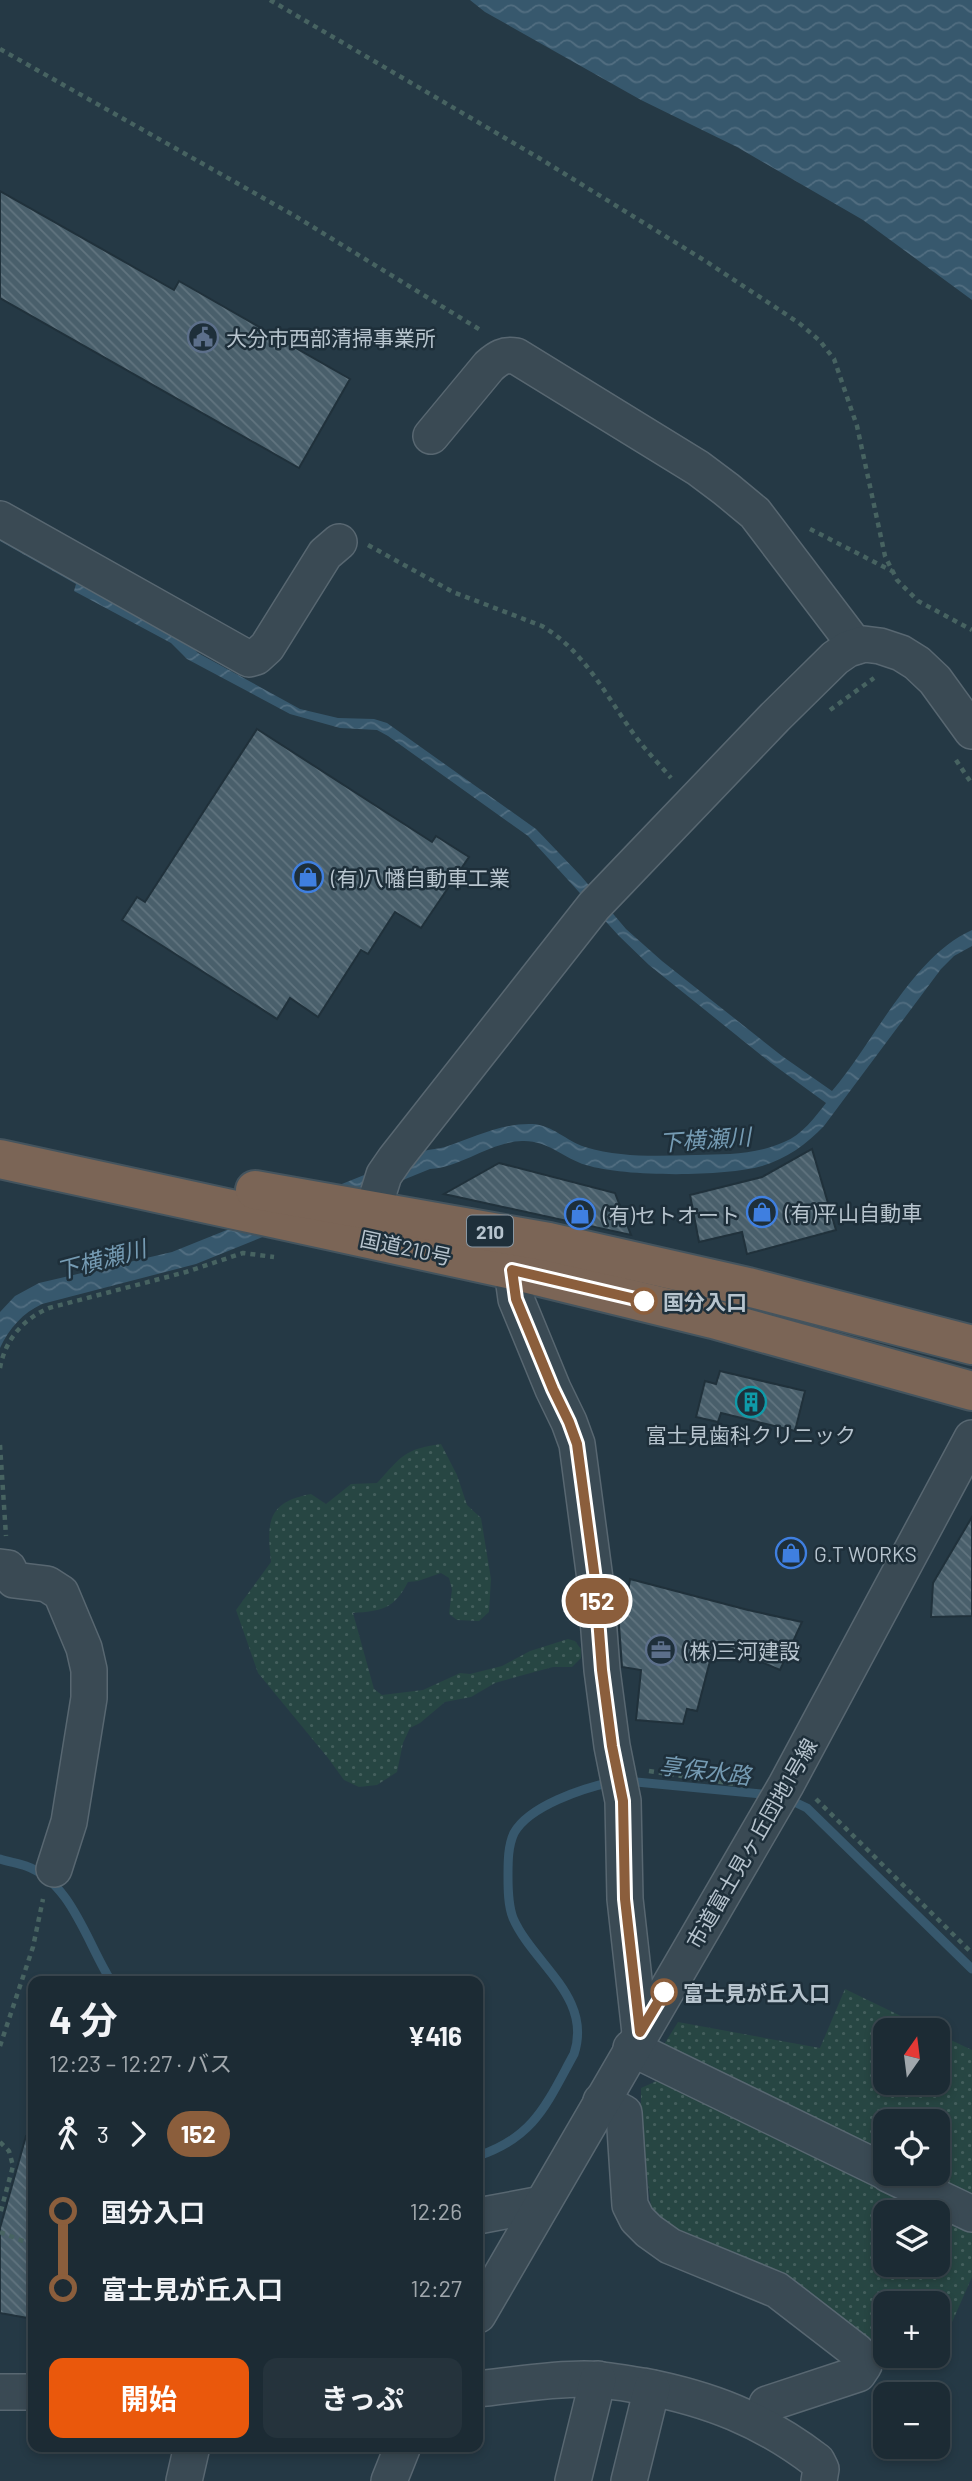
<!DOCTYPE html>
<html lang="ja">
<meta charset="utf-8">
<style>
body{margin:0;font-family:Barlow,"Noto Sans JP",sans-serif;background:#25333c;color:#f1f3f6;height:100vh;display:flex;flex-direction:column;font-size:26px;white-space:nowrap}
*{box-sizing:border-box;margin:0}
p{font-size:23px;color:#a0a7ac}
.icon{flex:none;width:38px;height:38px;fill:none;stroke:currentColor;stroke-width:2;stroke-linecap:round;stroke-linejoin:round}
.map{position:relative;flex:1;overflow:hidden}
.side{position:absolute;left:28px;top:1976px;width:455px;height:476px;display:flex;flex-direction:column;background:#1c2b34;border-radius:14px;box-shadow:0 4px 10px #0003,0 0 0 2px #3a474f}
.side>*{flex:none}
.badge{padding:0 14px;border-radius:23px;font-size:24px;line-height:46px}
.needle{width:46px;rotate:14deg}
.fabs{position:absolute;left:873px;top:2018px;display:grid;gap:14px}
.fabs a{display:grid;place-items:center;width:77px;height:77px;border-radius:14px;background:#1c2b34;box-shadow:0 4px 10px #0003,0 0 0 2px #3a474f;font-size:35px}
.map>.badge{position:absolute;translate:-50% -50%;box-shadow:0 0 0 4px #fff}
.legs{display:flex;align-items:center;gap:10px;height:77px;padding:0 21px;font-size:23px}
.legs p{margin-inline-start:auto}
.headline{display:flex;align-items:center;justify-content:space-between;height:119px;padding:0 21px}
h1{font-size:38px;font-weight:700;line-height:52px}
.primary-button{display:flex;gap:14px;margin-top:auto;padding:14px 21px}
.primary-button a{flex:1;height:80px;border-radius:14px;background:#ea580c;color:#fff;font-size:28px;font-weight:700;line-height:80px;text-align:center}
.primary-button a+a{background:#25333c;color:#f1f3f6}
ul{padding:0 21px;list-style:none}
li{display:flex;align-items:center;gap:24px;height:77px;font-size:26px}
li i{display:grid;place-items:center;width:10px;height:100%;margin:0 9px;background:currentColor}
li i::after{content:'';width:18px;height:18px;margin:-9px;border:5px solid;border-radius:50%;background:#1c2b34}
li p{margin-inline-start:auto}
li:first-child i{background:linear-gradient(#0000 50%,currentColor 0)}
li:last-child i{background:linear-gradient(currentColor 50%,#0000 0)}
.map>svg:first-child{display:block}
</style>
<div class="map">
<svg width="972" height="2481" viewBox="0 0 972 2481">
<defs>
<pattern id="grass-dots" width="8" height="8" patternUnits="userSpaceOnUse" patternTransform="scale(1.75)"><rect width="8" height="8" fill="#274643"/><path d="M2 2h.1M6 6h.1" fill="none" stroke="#445f5d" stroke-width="1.8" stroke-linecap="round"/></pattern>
<pattern id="water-waves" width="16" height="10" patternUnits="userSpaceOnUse" patternTransform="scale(1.75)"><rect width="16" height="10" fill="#37586d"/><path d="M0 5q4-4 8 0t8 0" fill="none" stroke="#526e81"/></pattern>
<pattern id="building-back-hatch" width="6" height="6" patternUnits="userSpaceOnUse" patternTransform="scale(1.75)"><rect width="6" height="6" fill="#495f6b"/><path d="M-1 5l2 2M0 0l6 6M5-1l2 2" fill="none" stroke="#61747f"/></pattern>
</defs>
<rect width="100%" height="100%" fill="#253945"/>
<!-- grass -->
<g fill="url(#grass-dots)">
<path d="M441 1444 457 1475 467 1505 481 1518 491 1579 489 1612 479 1621 457 1620 449 1614 452 1589 449 1578 441 1573 418 1581 408 1582C394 1609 382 1611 353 1613L374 1689 382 1695 423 1690 460 1673 470 1674 502 1666 530 1651 568 1639 575 1641 581 1649V1658L572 1667H553L527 1674 495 1683 471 1697 445 1702 420 1723 410 1728 403 1743 397 1772 377 1785 359 1787 344 1780 328 1758 258 1673 236 1610 271 1562C267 1524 266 1502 311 1494L326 1504 351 1484 377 1483C402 1456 404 1449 441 1444Z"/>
<path d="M845 1989 930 2030H886V2082H938V2034L972 2050V2199L917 2174H938V2121H886L885 2159 658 2054 678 2022 820 2048Z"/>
<path d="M659 2080 937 2212H886V2264H938V2213L972 2229V2277L938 2354V2303H886L885 2338H882L876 2345 852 2330 796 2283 756 2262 709 2251 653 2221 641 2129V2088Z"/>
</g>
<!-- water -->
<g fill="url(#water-waves)">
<path d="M470 0H972V300L863 220 737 147 641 100 485 12Z"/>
<path d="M0 533 184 638 198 653 300 709 338 718 374 719 387 723 536 829 581 876 626 929 662 961 782 1056 832 1091C874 1042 912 957 972 930V946L954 956 941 969 824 1126C807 1144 786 1159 762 1166 723 1177 624 1177 586 1165 563 1158 548 1140 522 1141 490 1142 462 1167 430 1169L196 1264 42 1304C23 1313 9 1328 0 1348V1312L15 1296 39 1283 172 1252 424 1151C431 1149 438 1149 445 1147 473 1138 502 1123 532 1124 553 1125 566 1141 585 1147 622 1158 658 1156 696 1155 726 1154 755 1155 784 1142 802 1135 815 1117 826 1103L771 1063 649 965 619 936 528 836 388 736 377 730 340 728 290 714 187 659 171 643 74 591 76 584 0 541Z"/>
</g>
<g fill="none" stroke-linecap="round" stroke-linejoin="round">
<!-- stream -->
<g stroke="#37586d" stroke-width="9">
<path d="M626 1781 772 1795"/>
<path d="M786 1798 807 1808 972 1969"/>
<path d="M0 1859C9 1862 18 1863 26 1866 71 1882 87 1943 111 1981"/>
<path d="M478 2156C535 2137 547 2103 574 2054 593 1997 533 1964 513 1918 508 1905 508 1889 508 1876 508 1861 508 1846 514 1833 529 1806 583 1788 612 1782"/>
</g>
</g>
<!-- building -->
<g fill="url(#building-back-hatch)" stroke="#20313b" stroke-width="2">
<path d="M0 191 174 290 179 281 350 379 299 468 0 298Z"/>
<path d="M257 729 432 842 436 836 469 857 421 928 395 912 368 954 361 950 318 1017 290 998 277 1019 122 920 137 897 145 902Z"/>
<path d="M812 1149 836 1230 747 1254 742 1232 699 1242 690 1195 762 1177Z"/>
<path d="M499 1163 615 1193 631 1235 444 1194Z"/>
<path d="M720 1371 805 1391 795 1431 721 1413 718 1422 696 1417 705 1381 716 1384Z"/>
<path d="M972 1517V1616L931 1617 933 1583Z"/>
<path d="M630 1579 748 1610 802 1622 780 1670 715 1642 697 1711 687 1709 683 1724 636 1720 641 1670 622 1667 618 1611 625 1612Z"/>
<path d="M26 2136 33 2137V2319L0 2313V2228Z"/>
</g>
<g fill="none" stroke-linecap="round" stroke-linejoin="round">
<!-- minor casing -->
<g stroke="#586771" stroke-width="38">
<g id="minor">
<path d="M431 436 489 366C498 358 504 354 516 356L698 468 726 489 755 513 856 646"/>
<path d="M0 519 249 659 256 657 267 647 325 554 339 542"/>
<path d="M373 1210 384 1175 395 1159 594 906 775 717 835 658 848 649 864 644 880 646 901 653 917 663 935 680 972 731"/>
<path d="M512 1270 516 1299 553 1389 569 1422 577 1444 595 1579 602 1670 612 1746 623 1801 625 1899 640 2033"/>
<path d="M0 1567 8 1568 14 1580 47 1584 61 1593 84 1648 89 1670V1698L69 1822 54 1869"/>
<path d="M631 2048 886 2172"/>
<path d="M601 2101 624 2113 630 2205 637 2219 649 2231 670 2246 777 2290 856 2351 863 2358 864 2365 858 2374 767 2404"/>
<path d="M888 2174 972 2214"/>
<path d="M478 2216 542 2204"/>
<path d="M478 2315 786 1785 972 1438"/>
<path d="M478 2389C513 2385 549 2379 584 2379 604 2379 623 2383 643 2386 710 2399 762 2419 817 2461L821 2469 819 2481"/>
<path d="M0 2392H33"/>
<path d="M184 2481 192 2446"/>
<path d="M389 2481 403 2446"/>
<path d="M573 2481 598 2379"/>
<path d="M629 2481 652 2388"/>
</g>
</g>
<!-- highway casing -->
<g stroke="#44545e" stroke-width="42">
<g id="highway">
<path d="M0 1159 512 1270 713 1319 972 1391"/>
<path d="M255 1190 549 1242 748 1287 972 1345"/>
</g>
</g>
<!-- path -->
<g stroke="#476361" stroke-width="4.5" stroke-dasharray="5 5" stroke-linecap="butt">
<path d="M270 0 539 158 707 262 799 323 820 341 834 359 857 426 885 556 897 580 918 601 972 630"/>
<path d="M0 49 295 216 482 331"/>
<path d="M810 529 892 571"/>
<path d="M368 545 453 592 542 626C586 652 607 698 636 737 647 752 660 765 671 778"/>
<path d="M830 710 874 678"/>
<path d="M956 760 972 784"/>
<path d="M0 1368C5 1340 23 1319 49 1308L186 1272 243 1253 274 1257"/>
<path d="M0 1445 6 1536"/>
<path d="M649 1771 748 1786"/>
<path d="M816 1799 972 1953"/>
<path d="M0 2046 33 1947 43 1899"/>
<path d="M0 2142 9 2151 13 2166 0 2214"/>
<path d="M0 2232 33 2245"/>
</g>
<!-- minor -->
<use href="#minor" stroke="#3a4a54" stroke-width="35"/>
<!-- highway -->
<use href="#highway" stroke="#7b6556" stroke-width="38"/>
</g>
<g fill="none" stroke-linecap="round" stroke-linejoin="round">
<!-- line-1 casing -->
<g stroke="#fff" stroke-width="16">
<path id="line-1" d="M644 1301 512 1270 516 1299 553 1389 569 1422 577 1444 595 1579 602 1670 612 1746 623 1801 625 1899 640 2032 664 1992"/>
</g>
<!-- line-1 -->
<use href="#line-1" stroke="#8b5e3c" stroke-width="10"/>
</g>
<!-- icons -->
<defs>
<g id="civic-ring" transform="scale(1.575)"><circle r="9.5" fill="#1e2f3a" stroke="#5c6f8a" stroke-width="1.5"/><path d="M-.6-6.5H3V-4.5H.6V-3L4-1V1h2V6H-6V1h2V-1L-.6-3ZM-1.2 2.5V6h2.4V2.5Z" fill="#5c6f8a"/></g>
<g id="shop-ring" transform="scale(1.575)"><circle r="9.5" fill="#1e2f3a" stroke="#3f7fe0" stroke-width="1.5"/><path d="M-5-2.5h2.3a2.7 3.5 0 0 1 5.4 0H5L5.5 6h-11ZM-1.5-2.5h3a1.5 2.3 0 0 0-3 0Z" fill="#3f7fe0"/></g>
<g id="building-ring" transform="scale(1.575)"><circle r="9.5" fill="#1e2f3a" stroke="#0f9aa8" stroke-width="1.5"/><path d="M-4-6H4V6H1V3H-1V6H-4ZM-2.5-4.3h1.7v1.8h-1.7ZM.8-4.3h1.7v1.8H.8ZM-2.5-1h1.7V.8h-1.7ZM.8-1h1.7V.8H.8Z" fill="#0f9aa8"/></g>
<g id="office-ring" transform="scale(1.575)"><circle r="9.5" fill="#1e2f3a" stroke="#5c6f8a" stroke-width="1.5"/><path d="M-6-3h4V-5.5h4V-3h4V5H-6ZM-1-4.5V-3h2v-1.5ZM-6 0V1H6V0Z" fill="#5c6f8a"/></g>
</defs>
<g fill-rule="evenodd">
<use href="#civic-ring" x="203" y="337"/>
<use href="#shop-ring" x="308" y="877"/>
<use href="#shop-ring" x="762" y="1212"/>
<use href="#shop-ring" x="580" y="1214"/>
<use href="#building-ring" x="751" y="1402"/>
<use href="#shop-ring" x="791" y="1553"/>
<use href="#office-ring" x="661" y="1650"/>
</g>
<!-- markers -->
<g fill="#fff" stroke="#8b5e3c" stroke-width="3.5">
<circle cx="644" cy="1301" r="12"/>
<circle cx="664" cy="1992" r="12"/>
</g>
<g text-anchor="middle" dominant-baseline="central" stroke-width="5" stroke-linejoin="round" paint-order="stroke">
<!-- shield labels -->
<rect fill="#1e2f3a" stroke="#8997a2" stroke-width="2" x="467" y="1215.5" width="46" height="31" rx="5"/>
<g font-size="19" font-weight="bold" fill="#b7c4ce">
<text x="490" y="1231">210</text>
</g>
<!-- poi labels -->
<g font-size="21" fill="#b7c4ce" stroke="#1e2f3a" text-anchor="start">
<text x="226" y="337">大分市西部清掃事業所</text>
<text x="331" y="877">(有)八幡自動車工業</text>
<text x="785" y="1212">(有)平山自動車</text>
<text x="603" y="1214">(有)セトオート</text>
<text x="751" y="1434" text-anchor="middle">富士見歯科クリニック</text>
<text x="814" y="1553">G.T WORKS</text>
<text x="684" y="1650">(株)三河建設</text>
</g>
<!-- street labels -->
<g font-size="21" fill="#b7c4ce" stroke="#1e2f3a">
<text transform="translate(406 1247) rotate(12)">国道210号</text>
<text transform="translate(751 1843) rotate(-60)">市道富士見ヶ丘団地1号線</text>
</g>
<!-- stop labels -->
<g font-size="21" font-weight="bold" fill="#b7c4ce" stroke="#1e2f3a" text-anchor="start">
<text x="663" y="1301">国分入口</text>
<text x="683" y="1992">富士見が丘入口</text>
</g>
<!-- water labels -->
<g font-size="23" font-style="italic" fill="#759bb3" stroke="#1e2f3a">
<text transform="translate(705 1139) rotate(-4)">下横瀬川</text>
<text transform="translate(101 1259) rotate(-15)">下横瀬川</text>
<text transform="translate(705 1770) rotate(7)">享保水路</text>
</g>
</g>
</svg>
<div class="fabs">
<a><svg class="needle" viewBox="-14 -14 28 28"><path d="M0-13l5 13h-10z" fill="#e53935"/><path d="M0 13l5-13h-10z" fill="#a0a7ac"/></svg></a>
<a><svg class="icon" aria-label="locate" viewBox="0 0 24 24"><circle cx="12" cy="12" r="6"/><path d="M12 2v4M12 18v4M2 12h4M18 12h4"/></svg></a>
<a><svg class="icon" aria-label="layers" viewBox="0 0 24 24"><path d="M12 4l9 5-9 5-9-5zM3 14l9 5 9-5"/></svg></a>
<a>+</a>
<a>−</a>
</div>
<b class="badge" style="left:597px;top:1601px;background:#8b5e3c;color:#fff">152</b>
<section class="side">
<div class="headline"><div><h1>4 分</h1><p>12:23 – 12:27 · バス</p></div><b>¥416</b></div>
<div class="legs"><svg class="icon" aria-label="walk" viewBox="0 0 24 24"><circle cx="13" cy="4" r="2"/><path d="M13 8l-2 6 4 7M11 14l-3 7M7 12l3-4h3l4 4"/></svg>3<svg class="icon" aria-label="forward" viewBox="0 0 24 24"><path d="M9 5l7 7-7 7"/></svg><b class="badge" style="background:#8b5e3c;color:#fff">152</b></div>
<ul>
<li><i style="color:#8b5e3c"></i><b>国分入口</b><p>12:26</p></li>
<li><i style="color:#8b5e3c"></i><b>富士見が丘入口</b><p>12:27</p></li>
</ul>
<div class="primary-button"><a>開始</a><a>きっぷ</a></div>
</section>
</div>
